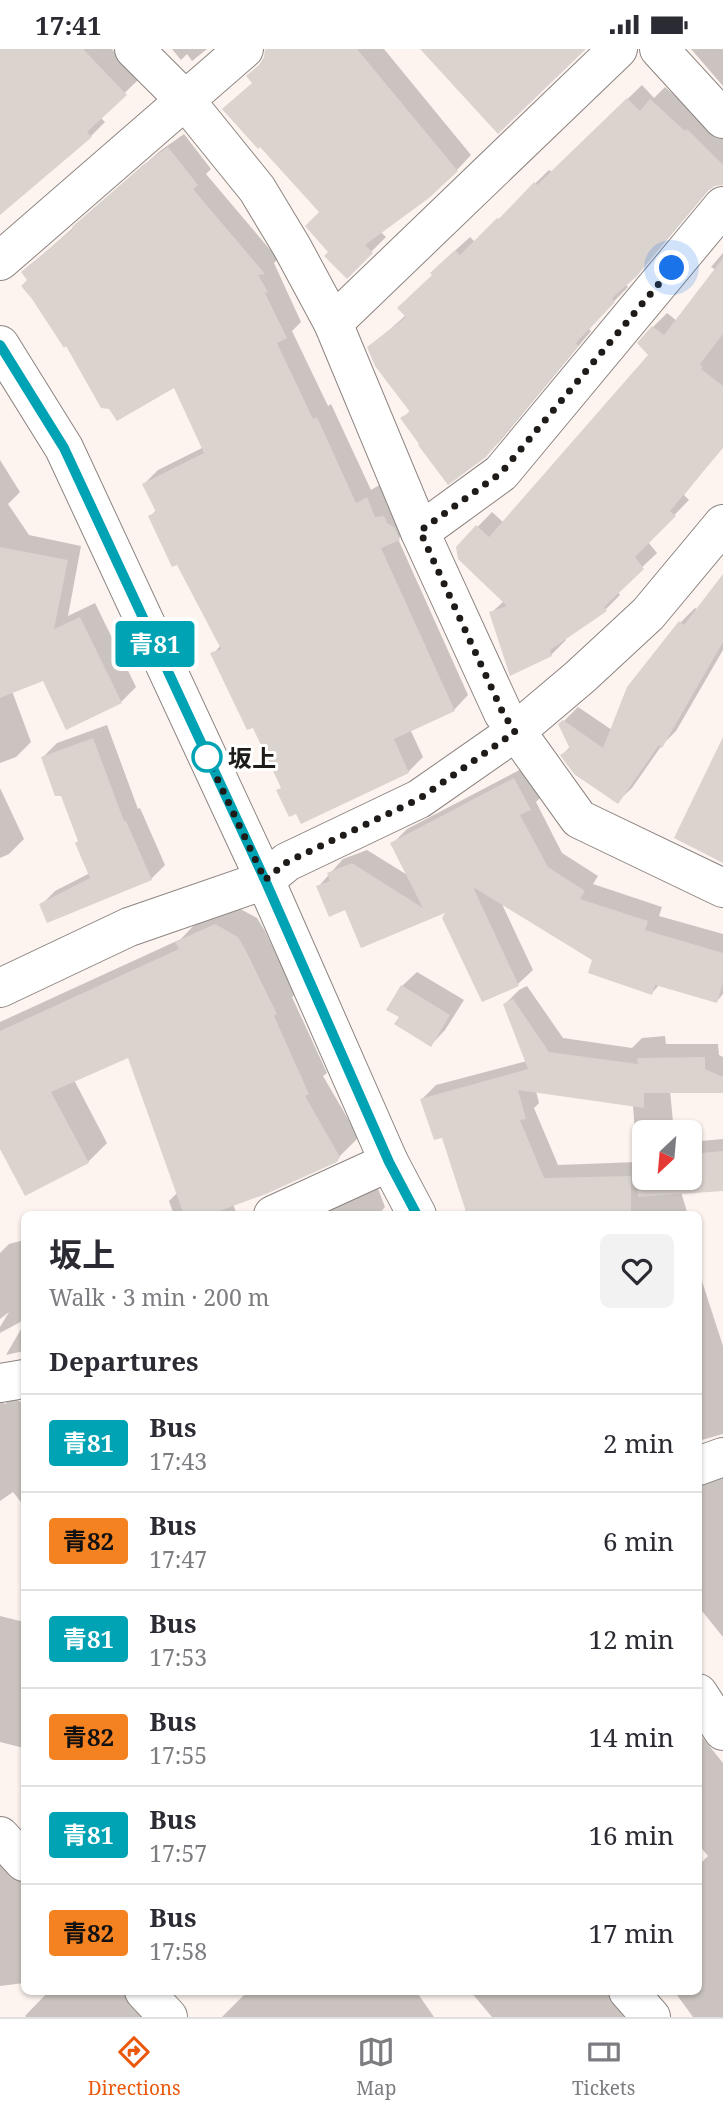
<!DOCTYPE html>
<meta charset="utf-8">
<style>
body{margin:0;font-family:"Noto Serif","Noto Sans JP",serif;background:#f2f2f3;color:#2b2b33;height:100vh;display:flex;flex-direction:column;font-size:26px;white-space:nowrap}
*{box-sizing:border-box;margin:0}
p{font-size:23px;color:#7c7c81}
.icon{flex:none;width:38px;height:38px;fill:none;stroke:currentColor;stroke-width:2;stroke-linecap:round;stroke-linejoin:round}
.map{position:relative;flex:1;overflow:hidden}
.sheet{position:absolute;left:21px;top:1162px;width:681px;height:784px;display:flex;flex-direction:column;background:#fff;border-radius:10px;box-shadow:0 2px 5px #0004}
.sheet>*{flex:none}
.badge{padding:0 14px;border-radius:5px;font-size:24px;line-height:46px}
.needle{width:46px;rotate:206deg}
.buttons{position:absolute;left:632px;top:1071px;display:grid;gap:14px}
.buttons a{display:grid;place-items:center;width:70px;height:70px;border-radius:10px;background:#fff;box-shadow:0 2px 5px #0004;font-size:35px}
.you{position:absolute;width:35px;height:35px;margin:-18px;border:5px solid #fff;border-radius:50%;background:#1a73e8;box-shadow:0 0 0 10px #1a73e833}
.map>.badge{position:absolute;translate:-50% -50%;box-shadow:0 0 0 4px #fff}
h2{padding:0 28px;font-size:26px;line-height:63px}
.round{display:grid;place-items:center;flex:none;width:74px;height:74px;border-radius:10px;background:#f2f2f3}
.overview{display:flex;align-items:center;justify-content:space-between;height:119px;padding:0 28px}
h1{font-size:33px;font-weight:700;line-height:52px}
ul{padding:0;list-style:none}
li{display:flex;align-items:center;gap:21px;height:98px;padding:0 28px;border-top:2px solid #e1e1e2}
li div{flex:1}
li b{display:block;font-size:26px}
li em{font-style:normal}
li .badge{min-width:77px;font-weight:700;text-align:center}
.status{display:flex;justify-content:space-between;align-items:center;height:49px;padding:0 35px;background:#fff;direction:ltr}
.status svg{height:19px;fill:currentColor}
.dock{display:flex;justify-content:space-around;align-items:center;height:98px;border-top:2px solid #e1e1e2;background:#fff;font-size:19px;color:#7c7c81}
.dock a{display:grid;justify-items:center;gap:4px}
.dock .selected{color:#ea580c}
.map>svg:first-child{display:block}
</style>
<div class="status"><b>17:41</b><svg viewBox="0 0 49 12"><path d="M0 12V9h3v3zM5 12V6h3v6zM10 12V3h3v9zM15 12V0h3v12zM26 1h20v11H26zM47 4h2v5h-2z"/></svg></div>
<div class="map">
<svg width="723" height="1968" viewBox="0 0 723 1968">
<rect width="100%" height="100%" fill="#fdf4ef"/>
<!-- shadow -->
<g fill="#0003" fill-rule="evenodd">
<path d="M0 0H112L139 30 100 68 105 73 91 87 0 163Z"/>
<path d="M172 0H207L192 12 187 5 181 11Z"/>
<path d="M282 0H384L471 106 457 121 380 182 386 188 347 227 331 203 321 163 253 33Z"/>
<path d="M691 0H723V37Z"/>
<path d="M642 36 654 49 665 38 723 89V134L711 138 649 212 625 235 628 238 588 279 591 282 500 392 485 407 403 369 411 361 369 299 406 266 446 210 470 188 475 193 549 121 552 123Z"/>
<path d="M184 85 211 120 206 125 278 210 274 214 301 273 292 282 328 357 331 355 371 441 381 435 413 475 398 490 468 646 454 661 410 680 423 708 408 723 282 738 253 676 213 605 221 596 177 514 150 468 157 460 144 435 158 421 204 398 175 337 30 231 23 223 160 102Z"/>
<path d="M723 204V397L684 446 689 451 648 493 657 504 617 542 620 546 606 560 565 589 566 591 551 606 491 564 504 552 458 498 492 463 504 474 651 306 653 278 667 264 677 272 716 221 711 218Z"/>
<path d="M0 411 20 443 8 455 29 486 81 497 68 567 95 554 136 638 121 653 44 629 12 642 31 693 16 708 0 714Z"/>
<path d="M723 527V601L676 682 662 696 632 739 617 753 562 706 570 698 560 676 578 658 612 681 628 639 681 573 695 559 698 561Z"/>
<path d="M107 676 138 760 140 759 165 816 151 830 41 856 55 842 90 824 62 746 43 708 57 694Z"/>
<path d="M529 716 544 745 536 753 562 804 598 827 593 835 662 858 659 867 723 885V945L717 952 660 935 652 944 501 853 533 921 518 935 483 951 449 861 346 859 318 838 343 810 367 801 409 827 392 795 407 780Z"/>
<path d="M0 739 24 790 9 805 0 809Z"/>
<path d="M235 857 257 869 265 882 295 945 292 948 327 1024 323 1027 358 1087 356 1091 336 1111 233 1155 237 1166H174L169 1152 178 1143 129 1006 74 1031 107 1094 88 1113 0 1096V973L181 890 196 874Z"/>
<path d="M417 923 464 951 445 981 431 996 401 968 402 937Z"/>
<path d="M527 937 563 989 632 999 642 989 665 987 666 995H718L719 1006 723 1008V1043L670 1042 674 1083H644V1129H690V1093L723 1090V1140L681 1143 688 1166H466L465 1162 467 1160 444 1087 422 1050 436 1036 527 1012 505 955 519 941ZM536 1042 633 1056 637 1113 558 1116 534 1059 539 1054Z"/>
<path d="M377 1137 385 1158 378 1166H307Z"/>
<path d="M24 1191V1271L0 1284V1278L9 1263 0 1270V1204L9 1195Z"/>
<path d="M698 1220 723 1297V1385L698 1392Z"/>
<path d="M24 1275V1302L6 1306Z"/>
<path d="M12 1348 24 1355V1457L13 1443 0 1452V1352L5 1355Z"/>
<path d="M698 1420 723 1423V1588L698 1557Z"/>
<path d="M0 1567 24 1573V1699L0 1693Z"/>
<path d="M698 1683 723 1714V1968H693L674 1942H698V1825L701 1824 698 1817 708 1807 698 1795Z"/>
<path d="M0 1793 24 1820V1934L0 1937Z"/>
<path d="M49 1942H138L162 1968H26L25 1967Z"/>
<path d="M248 1942H416L434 1968H222Z"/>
<path d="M470 1942H624L646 1968H492Z"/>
</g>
<!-- building -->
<g fill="#dbd3ce">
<path d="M0 0H83L127 46 87 83 92 88 0 166Z"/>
<path d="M265 0H357L458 122 429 149 365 196 373 204 347 230 324 207 328 203 305 177 319 163 260 98 258 100 222 60 252 34 246 27 259 16 264 8Z"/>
<path d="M420 0H586L498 85Z"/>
<path d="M627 49 640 62 650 50 685 82 687 80 723 116V136L715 137 706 143 636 228 612 249 615 253 576 294 578 297 486 408 448 436 418 396 419 395 400 369 410 363 375 317 367 298 406 268 397 259 432 226 430 224 455 201 460 206 497 169 499 170 534 133 537 136Z"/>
<path d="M168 98 198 136 193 140 265 225 258 226 268 243 265 244 287 289 277 294 313 370 317 368 356 454 367 448 375 468 384 467 387 474 394 478 400 491 381 499 455 662 394 690 409 724 301 775 296 765 289 768 276 741 281 739 253 679 247 681 210 604 221 600 177 516 172 518 148 467 156 463 142 435 204 404 174 339 117 372 109 360 101 359 66 297 64 299 32 250 21 237 27 231 21 223 73 180 72 178 143 116Z"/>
<path d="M723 209V285L700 315 703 318 701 320 723 337V399L670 462 676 467 635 508 644 520 604 558 607 562 550 601 552 607 510 627 489 563 507 557 458 510 456 498 476 476 489 488 648 306 637 294 652 277 664 286Z"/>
<path d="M0 498 68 511 54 580 80 568 122 654 66 681 43 632 0 649Z"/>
<path d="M723 525V593L662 699 659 696 618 755 574 725 560 706 570 700 558 675 563 671 603 699 627 638 679 572 684 576Z"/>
<path d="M723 688V814L674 789Z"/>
<path d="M93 689 124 772H126L152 831 47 874 39 855 90 829 75 794 78 792 61 747H55L41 708Z"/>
<path d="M514 729 531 761 520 766 548 818 585 842 580 850 648 872 645 881 723 904V933L717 954 655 936 652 946 588 924 592 911 473 838 519 937 482 953 442 869 445 864 361 899 345 861 329 868 316 837 330 832 327 824 352 814 423 859 390 794Z"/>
<path d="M215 875 238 888 246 902 277 965 274 967 309 1045 305 1047 340 1108 337 1113 266 1145 208 1166H184L128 1009 51 1043 89 1114 25 1147 0 1100V982L179 900 175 893Z"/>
<path d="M401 936 450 966 431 998 394 975 399 968 386 961Z"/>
<path d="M513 950 549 1003 638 1015 637 1009 705 1008V1020L723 1028V1044H644V1059L518 1041 526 1070 520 1071 544 1129 631 1127V1166H467L442 1089 434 1091 420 1050 528 1020 503 955Z"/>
<path d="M723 1102V1142L638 1148 635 1110 644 1109V1129H690V1105Z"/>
</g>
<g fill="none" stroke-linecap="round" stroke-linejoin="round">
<!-- minor casing -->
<g stroke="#8c8480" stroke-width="40">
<g id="minor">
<path d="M134 0 185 51 257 140 292 198 333 274 420 483 503 664 579 770 723 839"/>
<path d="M659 0 723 70"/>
<path d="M0 212 244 0"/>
<path d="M333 274 618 0"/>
<path d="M0 296 64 399 265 831 389 1113 417 1166"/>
<path d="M420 483 501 424 723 157"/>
<path d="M0 939 129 878 265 831 287 813 419 750 515 683 580 628 648 565 723 475"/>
<path d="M273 1166 389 1113"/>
<path d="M0 1334 24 1330"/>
<path d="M698 1417 723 1408"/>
<path d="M698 1644 723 1682"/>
<path d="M0 1787 24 1813"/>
<path d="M144 1942 168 1968"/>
<path d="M628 1942 651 1968"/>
</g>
</g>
<!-- minor -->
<use href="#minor" stroke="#fff" stroke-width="38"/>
</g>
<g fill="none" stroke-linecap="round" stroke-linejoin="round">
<!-- line casing -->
<g stroke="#fff" stroke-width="16">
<path id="line" d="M0 296 64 399 265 831 389 1113 417 1166"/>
</g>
<!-- line -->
<use href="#line" stroke="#00a3b4" stroke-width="10"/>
<!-- walk -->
<path stroke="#1e1b19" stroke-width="7" stroke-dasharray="0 12.6" d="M207 708 265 831 287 813 419 750 515 683 503 664 420 482 501 424 672 219"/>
</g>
<!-- markers -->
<circle fill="#fff" stroke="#00a3b4" stroke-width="3.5" cx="207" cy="708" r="14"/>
<g text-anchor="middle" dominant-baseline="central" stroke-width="6" stroke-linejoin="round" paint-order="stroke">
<!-- stop labels -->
<g font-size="24" font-weight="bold" fill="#1e1b19" stroke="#fff" text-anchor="start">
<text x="228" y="708">坂上</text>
</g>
</g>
</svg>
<div class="buttons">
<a><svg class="needle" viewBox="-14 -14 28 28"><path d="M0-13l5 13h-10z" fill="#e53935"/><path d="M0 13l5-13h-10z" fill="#7c7c81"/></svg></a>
</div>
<div class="you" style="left:672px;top:219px"></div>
<b class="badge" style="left:155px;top:595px;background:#00a3b4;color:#fff">青81</b>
<section class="sheet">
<div class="overview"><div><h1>坂上</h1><p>Walk · 3 min · 200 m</p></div><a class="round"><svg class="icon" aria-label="heart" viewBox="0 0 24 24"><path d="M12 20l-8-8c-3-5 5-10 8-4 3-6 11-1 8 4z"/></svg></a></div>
<h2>Departures</h2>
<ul>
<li><span class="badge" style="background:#00a3b4;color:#fff">青81</span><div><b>Bus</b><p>17:43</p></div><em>2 min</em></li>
<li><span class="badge" style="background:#f58220;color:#111">青82</span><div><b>Bus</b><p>17:47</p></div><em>6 min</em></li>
<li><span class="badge" style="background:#00a3b4;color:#fff">青81</span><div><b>Bus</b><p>17:53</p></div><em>12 min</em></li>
<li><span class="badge" style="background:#f58220;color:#111">青82</span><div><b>Bus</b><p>17:55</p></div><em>14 min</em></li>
<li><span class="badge" style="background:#00a3b4;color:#fff">青81</span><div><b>Bus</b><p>17:57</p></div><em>16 min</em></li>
<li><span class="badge" style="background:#f58220;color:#111">青82</span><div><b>Bus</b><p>17:58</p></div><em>17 min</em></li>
</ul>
</section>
</div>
<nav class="dock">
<a class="selected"><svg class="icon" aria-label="directions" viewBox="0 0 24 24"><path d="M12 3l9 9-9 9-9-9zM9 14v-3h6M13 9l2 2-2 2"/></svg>Directions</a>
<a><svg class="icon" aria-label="map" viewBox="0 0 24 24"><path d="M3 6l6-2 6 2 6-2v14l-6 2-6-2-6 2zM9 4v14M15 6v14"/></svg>Map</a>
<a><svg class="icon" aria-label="tickets" viewBox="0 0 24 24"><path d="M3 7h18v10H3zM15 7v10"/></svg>Tickets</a>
</nav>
